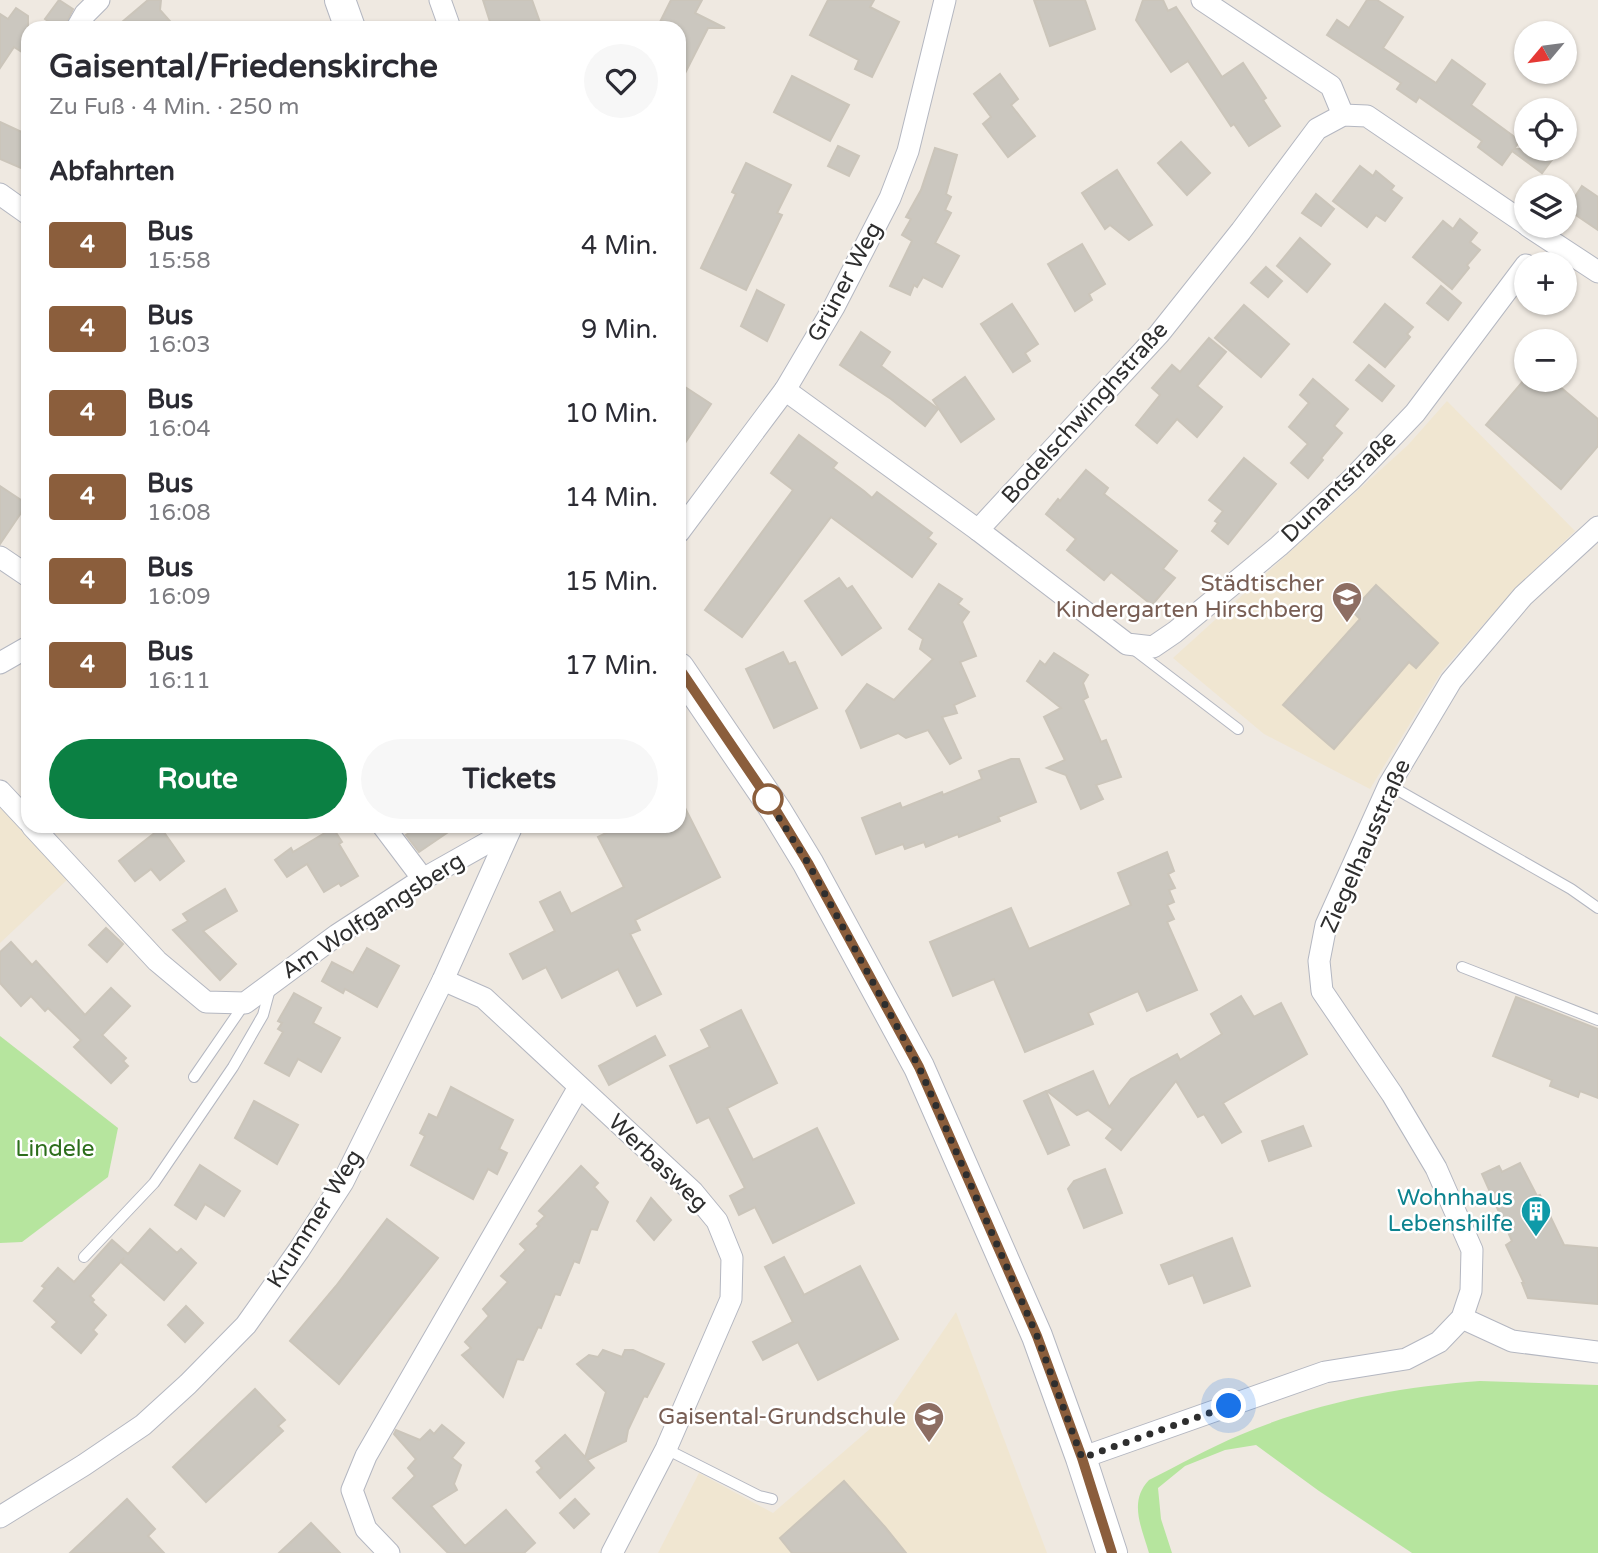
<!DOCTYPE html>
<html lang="de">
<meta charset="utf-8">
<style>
body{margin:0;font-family:"Varela Round",sans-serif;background:#f7f7f7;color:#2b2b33;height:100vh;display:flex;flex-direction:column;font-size:26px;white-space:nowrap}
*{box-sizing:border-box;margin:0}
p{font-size:23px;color:#7c7c81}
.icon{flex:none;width:38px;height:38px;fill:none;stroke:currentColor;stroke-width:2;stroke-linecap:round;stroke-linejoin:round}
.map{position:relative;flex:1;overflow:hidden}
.sheet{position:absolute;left:21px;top:21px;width:665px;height:812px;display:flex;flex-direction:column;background:#fff;border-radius:21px;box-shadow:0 2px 5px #0004}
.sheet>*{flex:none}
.badge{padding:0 14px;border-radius:5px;font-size:24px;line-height:46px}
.needle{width:46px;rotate:241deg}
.fabs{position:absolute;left:1514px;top:21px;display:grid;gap:14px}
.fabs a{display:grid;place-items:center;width:63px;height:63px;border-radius:50%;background:#fff;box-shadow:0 2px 5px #0004;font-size:35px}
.you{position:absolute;width:35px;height:35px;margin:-18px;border:5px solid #fff;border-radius:50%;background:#1a73e8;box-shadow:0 0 0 10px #1a73e833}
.map>.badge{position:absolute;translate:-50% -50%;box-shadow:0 0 0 4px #fff}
h2{padding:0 28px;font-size:26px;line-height:63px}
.round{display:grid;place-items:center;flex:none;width:74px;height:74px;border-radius:37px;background:#f7f7f7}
.overview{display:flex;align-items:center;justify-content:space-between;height:119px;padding:0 28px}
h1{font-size:33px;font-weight:700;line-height:52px}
.primary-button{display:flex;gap:14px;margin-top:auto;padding:14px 28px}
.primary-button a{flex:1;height:80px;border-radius:42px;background:#0b8043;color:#fff;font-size:28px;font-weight:700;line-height:80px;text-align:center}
.primary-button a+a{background:#f7f7f7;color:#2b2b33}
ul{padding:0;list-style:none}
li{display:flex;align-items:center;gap:21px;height:84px;padding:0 28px}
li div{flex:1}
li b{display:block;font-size:26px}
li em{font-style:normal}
li .badge{min-width:77px;font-weight:700;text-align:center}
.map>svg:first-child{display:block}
</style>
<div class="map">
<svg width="1598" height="1553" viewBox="0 0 1598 1553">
<rect width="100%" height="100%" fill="#efe9e1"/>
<!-- education -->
<g fill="#f0e6d1">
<path d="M1447 401 1575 531 1513 591 1442 671 1370 789 1264 734 1173 658 1408 445Z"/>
<path d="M0 802 69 878 0 943Z"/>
<path d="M956 1312 1047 1553H658L699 1473 773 1513 886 1415Z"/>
</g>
<!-- green -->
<g fill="#b6e59e">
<path d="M0 1036 118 1128 108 1177 22 1242 0 1243Z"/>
<path d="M1480 1381 1598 1385V1553H1412L1319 1491 1256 1445 1225 1450 1185 1466 1158 1488 1161 1519 1172 1553H1149C1142 1528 1128 1502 1149 1480 1179 1465 1209 1448 1240 1435 1317 1402 1398 1387 1480 1381Z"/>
</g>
<!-- building -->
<g fill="#cbc7bf" stroke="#cbc5ba" stroke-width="2">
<path d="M59 0 73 9 64 28H59L45 19Z"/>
<path d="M148 0H161L160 10 176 28H115Z"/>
<path d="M483 0H532L542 28H492Z"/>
<path d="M671 0H702L695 13 725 28H708L679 85V28H657Z"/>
<path d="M828 0H874L870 7 899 22 872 77 855 69 859 60 810 35Z"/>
<path d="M1034 0H1085L1095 29 1050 46Z"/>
<path d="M1143 0H1163L1168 11 1176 7 1222 77 1243 63 1266 98 1263 100 1280 126 1249 146 1234 124 1231 126 1188 61 1171 72 1136 20Z"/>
<path d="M1367 0H1377L1403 17 1383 48 1436 83 1452 60 1485 84 1471 105 1520 141 1514 149H1560L1542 173 1512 151 1502 165 1478 147 1482 141 1419 97 1416 102 1397 89 1401 83 1327 35 1337 20 1349 28Z"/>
<path d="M16 8 28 16V56L14 47 0 68V14L8 19Z"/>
<path d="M1000 74 1018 99 1011 105 1035 136 1008 157 983 124 991 117 974 94Z"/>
<path d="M792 76 849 105 830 141 774 112Z"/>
<path d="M0 122 28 135V171L0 159Z"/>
<path d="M1181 142 1210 173 1187 195 1158 163Z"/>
<path d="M838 146 859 156 849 176 828 166Z"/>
<path d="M935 148 957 155 946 194 951 197 945 210 951 213 935 243 959 256 942 287 923 277 917 287 914 285 910 295 890 286 912 241 902 235 911 219 906 217 921 190Z"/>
<path d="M746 163 791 185 777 213 782 215 746 290 701 268 736 194 732 192Z"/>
<path d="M1360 166 1373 176 1376 171 1394 186 1391 190 1402 198 1385 221 1376 215 1367 227 1333 201Z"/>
<path d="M1117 170 1152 225 1129 240 1110 225 1105 229 1082 193Z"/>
<path d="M1582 186 1598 197V230L1567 209Z"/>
<path d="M1316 194 1334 209 1321 226 1302 213Z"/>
<path d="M1460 219 1477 233 1470 242 1480 250 1467 265 1469 268 1452 289 1413 257 1443 221 1453 229Z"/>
<path d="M1300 238 1330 264 1307 292 1277 266Z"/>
<path d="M1082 244 1105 284 1089 294 1092 300 1075 311 1048 264Z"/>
<path d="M1266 267 1282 281 1268 297 1251 283Z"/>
<path d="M1441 286 1461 303 1448 320 1427 303Z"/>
<path d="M757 290 784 305 767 341 741 326Z"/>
<path d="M1012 304 1038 344 1025 353 1030 361 1013 372 981 324Z"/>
<path d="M1385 304 1413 327 1407 334 1410 337 1385 367 1354 342Z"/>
<path d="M1244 305 1289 344 1261 377 1215 338Z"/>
<path d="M861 332 890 352 881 366 938 409 925 426 891 399 840 365Z"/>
<path d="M1209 338 1226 352 1197 386 1222 407 1197 437 1177 419 1157 443 1136 425 1160 395 1152 388 1172 365 1180 372Z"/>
<path d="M1369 365 1394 386 1382 401 1356 380Z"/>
<path d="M965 377 994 419 961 442 933 400Z"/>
<path d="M1313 379 1348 409 1334 426 1342 433 1321 458 1323 460 1308 478 1291 463 1308 444 1289 427 1309 403 1300 395Z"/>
<path d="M1524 380H1552L1598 419V446L1561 489 1486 425Z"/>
<path d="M679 383 711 404 679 452Z"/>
<path d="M799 435 837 463 833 468 864 491 872 498 877 492 932 533 928 538 936 544 912 577 831 517 742 637 705 610 793 490 771 473Z"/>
<path d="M1244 458 1276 484 1228 544 1212 531 1218 523 1215 521 1223 511 1209 500Z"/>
<path d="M1086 470 1108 488 1104 494 1177 551 1163 569 1175 578 1152 605 1111 572 1104 580 1067 550 1076 539 1046 514 1058 499 1060 501Z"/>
<path d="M0 486 27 504 0 544Z"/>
<path d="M839 578 847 589 852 586 881 628 842 655 805 601Z"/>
<path d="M939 584 962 599 958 604 969 612 962 622 976 656 960 662 975 696 954 705 957 713 942 717 961 758 950 764 928 730 906 738 898 733 861 748 846 711 867 684 894 700 933 659 920 649 923 639 909 629Z"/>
<path d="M1376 585 1438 643 1416 668 1409 662 1334 749 1283 705 1360 619 1352 611Z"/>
<path d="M783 652 789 664 795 662 817 708 774 728 746 669Z"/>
<path d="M1054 653 1088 675 1083 683 1088 697 1083 700 1101 742 1106 740 1121 777 1096 785 1103 799 1081 809 1066 775 1047 768 1065 760 1044 717 1061 708 1027 681 1040 661 1045 665Z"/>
<path d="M1011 759H1019L1036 802 998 817 1000 821 959 837 958 834 926 847 924 842 905 849 903 844 876 854 862 818 900 803 902 808 942 792 943 795 982 779 979 771Z"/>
<path d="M679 796 720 877 635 920 640 930 630 934 661 994 637 1006 618 969 562 998 546 967 523 979 510 954 555 931 540 902 560 892 571 914 624 887 598 837 620 826H679Z"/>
<path d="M419 826H457L419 852 406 835Z"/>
<path d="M161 828 184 861 160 880 151 869 135 881 119 861Z"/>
<path d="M333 828 342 842 339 844 358 876 341 886 339 883 324 892 307 864 287 877 275 860 291 848 293 852Z"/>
<path d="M1167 852 1174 871 1168 874 1175 888 1169 890 1174 902 1167 905 1174 919 1167 922 1197 990 1147 1011 1138 991 1088 1013 1093 1024 1025 1052 994 979 953 996 930 942 1011 908 1029 949 1131 905 1118 873Z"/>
<path d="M225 889 237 911 203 931 236 964 220 980 173 930 188 921 183 914Z"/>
<path d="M106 928 123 944 107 962 89 945Z"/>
<path d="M11 942 32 965 36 961 85 1015 111 988 130 1006 102 1035 126 1058 123 1061 128 1066 111 1083 74 1047 81 1040 48 1008 45 1011 31 996 21 1006 0 983V952Z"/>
<path d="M367 948 399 966 377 1007 345 989 343 993 322 981 332 962 353 973Z"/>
<path d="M294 993 321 1008 313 1023 340 1038 321 1072 298 1059 289 1076 265 1063 283 1032 278 1029 282 1023 278 1021Z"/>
<path d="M1241 996 1254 1017 1281 1003 1307 1054 1223 1103 1241 1132 1222 1143 1204 1114 1198 1117 1176 1081 1121 1150 1106 1138 1113 1129 1088 1110 1077 1115 1047 1091 1093 1071 1109 1107 1131 1079 1177 1054 1180 1060 1222 1034 1211 1014Z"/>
<path d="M1516 997 1598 1029V1098L1580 1091 1578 1097 1550 1086 1552 1080 1493 1056Z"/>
<path d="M741 1010 777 1083 727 1108 753 1160 817 1128 854 1203 773 1243 755 1207 739 1215 730 1196 745 1188 709 1117 697 1123 670 1066 710 1047 701 1030Z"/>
<path d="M655 1036 665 1055 609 1085 599 1066Z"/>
<path d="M451 1087 513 1120 499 1149 507 1153 497 1174 488 1169 473 1199 411 1165 425 1136 420 1133 429 1114 437 1118Z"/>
<path d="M1046 1091 1069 1145 1048 1154 1024 1101Z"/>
<path d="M254 1101 298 1125 277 1164 235 1138Z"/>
<path d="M1303 1126 1311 1146 1269 1161 1262 1141Z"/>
<path d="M1520 1163 1537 1196 1540 1195 1564 1245 1598 1248V1304L1528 1298 1522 1283H1524L1506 1245 1512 1241 1482 1174 1499 1166 1502 1172Z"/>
<path d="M200 1165 240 1191 224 1216 205 1204 196 1219 175 1205Z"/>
<path d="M581 1166 598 1183 594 1187 608 1202 597 1230 591 1229 579 1263 574 1261 560 1295 555 1294 541 1328 538 1327 523 1360 517 1359 503 1397 462 1355 471 1348 465 1342 489 1316 483 1309 508 1282 501 1276 526 1250 520 1244 539 1226 537 1224 545 1216 539 1211Z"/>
<path d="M1105 1169 1122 1213 1084 1228 1068 1189 1074 1181Z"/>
<path d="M651 1198 671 1220 654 1240 637 1221Z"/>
<path d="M387 1219 438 1258 339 1384 290 1341 336 1286Z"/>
<path d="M150 1229 177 1253 181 1249 196 1263 164 1300 121 1262 124 1258 90 1296 94 1300 92 1302 106 1315 93 1330 97 1334 81 1353 52 1327 57 1322 34 1301 45 1288 42 1286 58 1268 74 1282 112 1240 128 1254Z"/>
<path d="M1232 1238 1250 1286 1204 1303 1193 1275 1169 1284 1161 1265Z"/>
<path d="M784 1257 804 1295 860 1266 898 1339 818 1380 798 1342 763 1360 753 1342 793 1322 765 1267Z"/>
<path d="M186 1306 203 1323 185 1342 168 1325Z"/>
<path d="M603 1350 622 1357 625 1350H633L664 1364 647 1397 644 1396 628 1430 626 1441 587 1460 594 1468 560 1498 537 1472 542 1468 536 1461 565 1435 585 1457 606 1392 577 1364 589 1355 598 1357Z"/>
<path d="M255 1389 285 1420 278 1426 283 1431 206 1502 173 1467Z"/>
<path d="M442 1425 464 1443 452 1458 461 1465 454 1484 457 1490 431 1506 465 1546 506 1510 535 1543 524 1553H448L393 1498 415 1476 408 1468 416 1459 394 1434 396 1430 420 1440 430 1430 434 1434Z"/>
<path d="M844 1481 885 1527 906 1553H792L780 1538Z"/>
<path d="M127 1499 155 1529 148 1536 164 1553H70Z"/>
<path d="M575 1499 589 1514 574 1528 560 1513Z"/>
<path d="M311 1523 340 1553H279Z"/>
</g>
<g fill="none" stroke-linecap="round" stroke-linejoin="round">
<!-- service casing -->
<g stroke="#b4b7c1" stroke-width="12">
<g id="service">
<path d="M1132 648 1238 729"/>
<path d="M1389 785 1571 889 1598 908"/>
<path d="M1462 967 1598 1020"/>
<path d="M194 1077 245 1003"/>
<path d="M84 1257 154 1183 233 1067 263 1015 270 989"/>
<path d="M666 1449 759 1496 772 1499"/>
</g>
</g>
<!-- minor casing -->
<g stroke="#b4b7c1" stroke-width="23">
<g id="minor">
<path d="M440 0 450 28"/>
<path d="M1202 0 1331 86 1343 115"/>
<path d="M77 28 85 14 99 0"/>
<path d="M0 194 28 214"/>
<path d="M1528 226 1598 272"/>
<path d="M785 390 978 530 1159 334 1241 231 1317 129 1343 115 1367 116 1526 224"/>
<path d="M978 530 1127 644 1153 647 1175 632 1279 546 1351 480 1415 413 1526 265"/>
<path d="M679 532 785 390 834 307 890 198 908 151 945 0"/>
<path d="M0 557 28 576"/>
<path d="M0 663 28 647"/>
<path d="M0 791 28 821"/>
<path d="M32 826 157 961 206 1002 245 1003 337 935 423 879 510 830"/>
<path d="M383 826 423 879"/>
<path d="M443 980 484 998 693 1192 717 1221 732 1258 731 1299 666 1449 612 1553"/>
<path d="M1462 1318 1512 1341 1598 1352"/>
<path d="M1081 1458 1325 1372 1406 1359 1439 1342 1462 1318 1471 1291 1472 1250 1436 1168 1392 1094 1322 991 1319 961 1326 925 1389 785 1451 681 1523 596 1598 527"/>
<path d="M0 1517 84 1465 143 1425 188 1384 246 1325 299 1250 343 1182 443 980 512 826"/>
<path d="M389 1553 366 1529 352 1490 366 1456 579 1087"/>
</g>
</g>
<!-- secondary casing -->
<g stroke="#b4b7c1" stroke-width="32">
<g id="secondary">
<path d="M340 0 350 28"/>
<path d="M679 668 777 812 808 863 919 1067 1037 1336 1081 1458 1112 1553"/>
</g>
</g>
<!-- service -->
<use href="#service" stroke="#fff" stroke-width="10"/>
<!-- minor -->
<use href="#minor" stroke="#fff" stroke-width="21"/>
<!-- secondary -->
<use href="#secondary" stroke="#fff" stroke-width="30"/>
</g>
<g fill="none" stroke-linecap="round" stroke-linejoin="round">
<!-- line casing -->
<g stroke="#fff" stroke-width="16">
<path id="line" d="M679 668 777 812 808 863 919 1067 1037 1336 1082 1458 1112 1553"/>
</g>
<!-- line -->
<use href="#line" stroke="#8b5e3c" stroke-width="10"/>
<!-- walk -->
<path stroke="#2e2e2e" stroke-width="7" stroke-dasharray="0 12.6" d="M768 799 763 793 808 863 919 1067 1037 1336 1082 1458 1229 1406"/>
</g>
<!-- icons -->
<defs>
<g id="school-pin" transform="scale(1.575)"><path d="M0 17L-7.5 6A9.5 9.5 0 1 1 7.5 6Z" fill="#8d6e63" stroke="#fff"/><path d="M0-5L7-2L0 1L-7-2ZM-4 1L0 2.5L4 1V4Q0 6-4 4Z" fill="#fff"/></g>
<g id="building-pin" transform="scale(1.575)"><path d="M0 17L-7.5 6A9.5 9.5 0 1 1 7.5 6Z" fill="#0f9aa8" stroke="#fff"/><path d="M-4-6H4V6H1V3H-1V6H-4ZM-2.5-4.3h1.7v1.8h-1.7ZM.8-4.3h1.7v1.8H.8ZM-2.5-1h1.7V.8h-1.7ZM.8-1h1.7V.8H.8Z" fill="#fff"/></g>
</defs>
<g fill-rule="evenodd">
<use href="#school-pin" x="1347" y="597"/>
<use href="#building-pin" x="1536" y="1211"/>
<use href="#school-pin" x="929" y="1417"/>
</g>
<!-- markers -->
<circle fill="#fff" stroke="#8b5e3c" stroke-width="3.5" cx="768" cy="799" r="14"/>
<g text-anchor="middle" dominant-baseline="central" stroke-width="5" stroke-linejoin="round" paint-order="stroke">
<!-- street labels -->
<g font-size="23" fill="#2e2e2e" stroke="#fff">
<text transform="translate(845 282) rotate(-62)">Grüner Weg</text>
<text transform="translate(1085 413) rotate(-48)">Bodelschwinghstraße</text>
<text transform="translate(1339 487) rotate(-44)">Dunantstraße</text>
<text transform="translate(1366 846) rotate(-66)">Ziegelhausstraße</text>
<text transform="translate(373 916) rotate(-33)">Am Wolfgangsberg</text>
<text transform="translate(658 1163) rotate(44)">Werbasweg</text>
<text transform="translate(315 1219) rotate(-58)">Krummer Weg</text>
</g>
<!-- education labels -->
<g font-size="23" fill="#785e54" stroke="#fff" text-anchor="end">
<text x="1324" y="584">Städtischer<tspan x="1324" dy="26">Kindergarten Hirschberg</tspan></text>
<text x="906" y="1417">Gaisental-Grundschule</text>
</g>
<!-- park labels -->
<g font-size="23" fill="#2c6e1b" stroke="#fff">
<text x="55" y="1149">Lindele</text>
</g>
<!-- culture labels -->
<g font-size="23" fill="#0d838f" stroke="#fff" text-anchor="end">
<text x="1513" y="1198">Wohnhaus<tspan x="1513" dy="26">Lebenshilfe</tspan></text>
</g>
</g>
</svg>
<div class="fabs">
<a><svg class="needle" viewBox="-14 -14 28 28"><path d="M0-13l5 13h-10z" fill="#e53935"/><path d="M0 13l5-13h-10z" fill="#7c7c81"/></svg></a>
<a><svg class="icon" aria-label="locate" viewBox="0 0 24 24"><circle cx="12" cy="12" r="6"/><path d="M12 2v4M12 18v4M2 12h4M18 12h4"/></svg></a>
<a><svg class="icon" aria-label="layers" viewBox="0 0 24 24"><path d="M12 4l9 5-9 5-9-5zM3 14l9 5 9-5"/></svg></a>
<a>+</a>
<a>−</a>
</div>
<div class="you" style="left:1229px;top:1406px"></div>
<section class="sheet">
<div class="overview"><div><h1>Gaisental/Friedenskirche</h1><p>Zu Fuß · 4 Min. · 250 m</p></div><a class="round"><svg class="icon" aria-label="heart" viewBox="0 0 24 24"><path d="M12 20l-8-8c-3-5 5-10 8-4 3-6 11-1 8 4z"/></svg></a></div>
<h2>Abfahrten</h2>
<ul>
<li><span class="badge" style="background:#8b5e3c;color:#fff">4</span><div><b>Bus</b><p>15:58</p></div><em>4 Min.</em></li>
<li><span class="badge" style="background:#8b5e3c;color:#fff">4</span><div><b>Bus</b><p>16:03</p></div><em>9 Min.</em></li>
<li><span class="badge" style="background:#8b5e3c;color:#fff">4</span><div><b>Bus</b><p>16:04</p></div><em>10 Min.</em></li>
<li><span class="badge" style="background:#8b5e3c;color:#fff">4</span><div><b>Bus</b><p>16:08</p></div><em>14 Min.</em></li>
<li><span class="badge" style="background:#8b5e3c;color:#fff">4</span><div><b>Bus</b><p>16:09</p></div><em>15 Min.</em></li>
<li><span class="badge" style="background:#8b5e3c;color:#fff">4</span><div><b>Bus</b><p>16:11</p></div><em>17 Min.</em></li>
</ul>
<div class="primary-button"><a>Route</a><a>Tickets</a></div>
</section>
</div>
